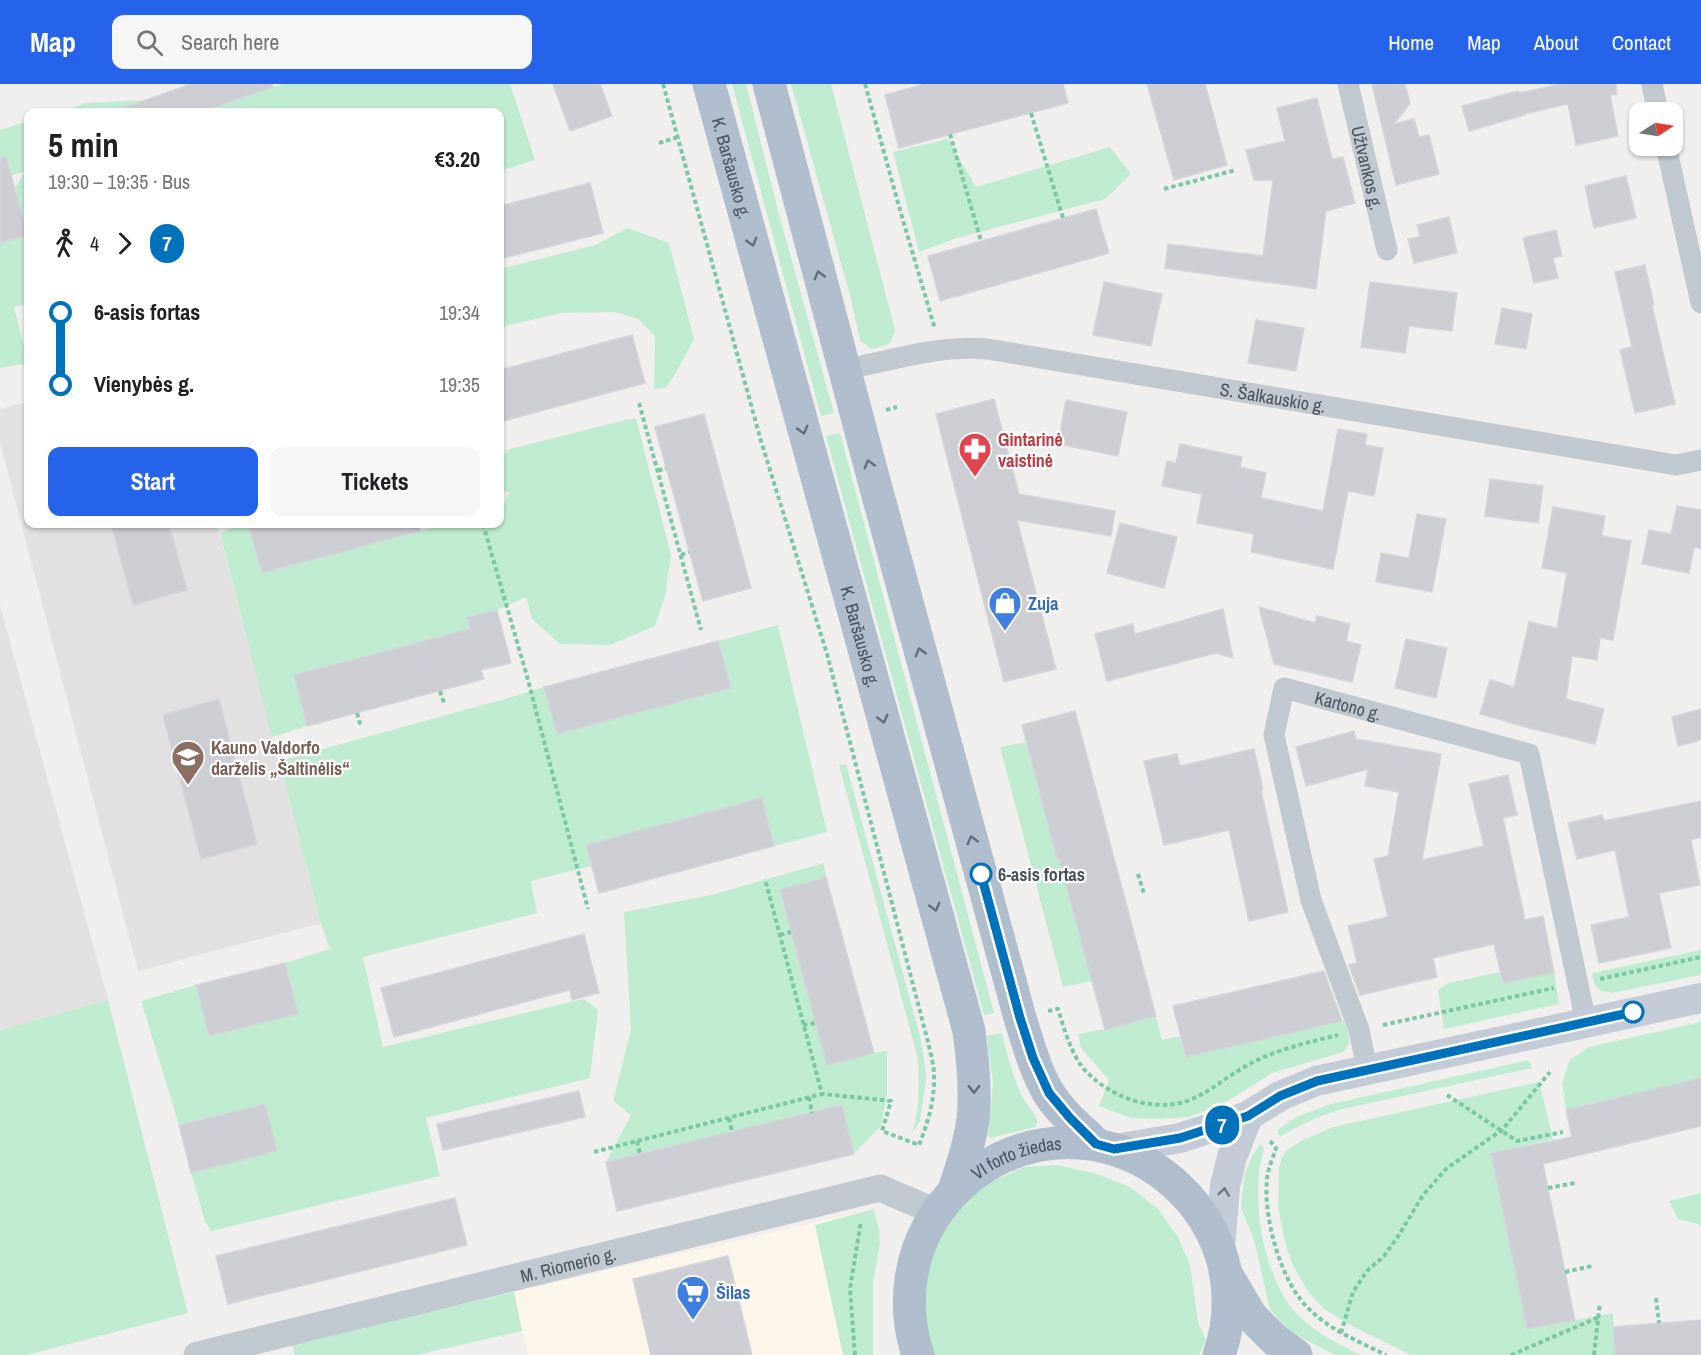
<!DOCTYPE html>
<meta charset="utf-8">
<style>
body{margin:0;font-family:"Archivo Narrow",sans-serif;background:#f6f6f6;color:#202124;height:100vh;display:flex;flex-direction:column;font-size:22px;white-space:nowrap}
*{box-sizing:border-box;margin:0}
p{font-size:20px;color:#757577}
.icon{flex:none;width:33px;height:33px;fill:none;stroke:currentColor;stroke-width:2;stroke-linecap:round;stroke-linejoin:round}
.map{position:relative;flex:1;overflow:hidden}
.sheet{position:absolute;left:24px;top:24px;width:480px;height:420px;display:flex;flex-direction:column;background:#fff;border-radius:12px;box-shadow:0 2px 4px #0004}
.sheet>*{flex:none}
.badge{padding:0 12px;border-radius:20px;font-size:21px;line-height:39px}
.needle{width:39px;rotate:78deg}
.buttons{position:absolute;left:1629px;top:18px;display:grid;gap:12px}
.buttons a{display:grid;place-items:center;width:54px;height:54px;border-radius:12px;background:#fff;box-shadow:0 2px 4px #0004;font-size:30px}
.map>.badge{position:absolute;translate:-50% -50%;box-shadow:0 0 0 3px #fff}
.legs{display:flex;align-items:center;gap:9px;height:66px;padding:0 24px;font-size:20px}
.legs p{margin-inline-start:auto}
.headline{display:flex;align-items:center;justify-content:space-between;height:102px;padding:0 24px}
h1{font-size:33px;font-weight:700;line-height:45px}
.button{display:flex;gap:12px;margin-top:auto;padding:12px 24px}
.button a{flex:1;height:69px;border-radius:12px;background:#2563eb;color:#fff;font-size:24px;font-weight:700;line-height:69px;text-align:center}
.button a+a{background:#f6f6f6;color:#202124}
ul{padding:0 24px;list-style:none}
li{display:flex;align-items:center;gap:21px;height:72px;font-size:22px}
li i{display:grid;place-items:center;width:9px;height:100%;margin:0 8px;background:currentColor}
li i::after{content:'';width:15px;height:15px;margin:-8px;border:4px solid;border-radius:50%;background:#fff}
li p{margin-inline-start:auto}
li:first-child i{background:linear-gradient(#0000 50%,currentColor 0)}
li:last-child i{background:linear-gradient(currentColor 50%,#0000 0)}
header{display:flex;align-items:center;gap:36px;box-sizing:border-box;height:84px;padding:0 30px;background:#2563eb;color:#fff}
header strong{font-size:28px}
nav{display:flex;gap:33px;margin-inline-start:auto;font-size:21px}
.search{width:420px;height:54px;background:#f6f6f6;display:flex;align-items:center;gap:15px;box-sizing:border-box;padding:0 21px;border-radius:12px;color:#757577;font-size:22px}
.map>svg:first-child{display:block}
</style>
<header>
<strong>Map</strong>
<div class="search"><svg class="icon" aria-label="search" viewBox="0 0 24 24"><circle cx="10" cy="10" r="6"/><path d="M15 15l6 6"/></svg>Search here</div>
<nav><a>Home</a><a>Map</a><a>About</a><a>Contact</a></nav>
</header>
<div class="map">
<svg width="1701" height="1271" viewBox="0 0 1701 1271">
<rect width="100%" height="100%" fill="#f1efee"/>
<!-- commercial -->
<path fill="#fbf6e9" d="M874 1125 879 1145 880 1159 873 1198V1271H528L514 1208Z"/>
<!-- education -->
<g fill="#e2e0e0">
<path d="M28 318V440H217L321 839 138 887 0 358V325Z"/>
<path d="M0 521 108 916 0 946Z"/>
</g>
<!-- green -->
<g fill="#bfecd1">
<path d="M282 0H510L535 76 500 87V28H201Z"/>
<path d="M732 0H746L779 130 834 329 821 332Z"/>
<path d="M791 0H831L895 246C891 262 886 262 871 265L860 256 851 215Z"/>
<path d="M147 16 152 28H56L87 19Z"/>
<path d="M28 37V219L14 223 28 279 0 284V159L28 150 15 104 25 88 0 94V46Z"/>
<path d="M948 55 976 103 1110 63 1131 90 1105 115 957 154 919 168 893 68Z"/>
<path d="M628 144 669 159 694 255 677 287 666 304 654 305 655 252 638 235 614 228 561 229 506 242 500 246V185L595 161Z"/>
<path d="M636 334 671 471 665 512 655 542 610 561 560 560 532 535 526 513 497 526 467 533 470 545 295 591 307 642 272 653 220 449 243 440H248L262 489 445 440 446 444 463 440H475L476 441 479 440H500V430L509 408H500V375L510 365 621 337Z"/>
<path d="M840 349 994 929 984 931 826 352Z"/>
<path d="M778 541 827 748 774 762 761 714 586 761 591 782 531 797 537 829 363 873 383 963 583 915 598 925 590 994 426 1034 440 1092 211 1147 205 1137 191 1089 276 1067 265 1020 179 1041 141 917 196 901 209 952 298 930 285 879 330 865 321 839 279 677 508 614 544 603 557 650 730 605 718 557Z"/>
<path d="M1026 658 1057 775 1111 761 1092 897 1063 903 1000 663Z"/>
<path d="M846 680 920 952 924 975 926 996 920 1037 912 1049C920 1024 919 1001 918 975L839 681Z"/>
<path d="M824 779 826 793 780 806 827 981 874 969 887 967V1011L881 1042 854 1070 842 1021 606 1078 631 1031 613 1017 631 945 624 828 711 811Z"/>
<path d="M1701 866V891L1612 909C1596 907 1595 904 1592 889Z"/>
<path d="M1500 888 1503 899 1554 889 1559 920 1444 945 1438 906 1448 899Z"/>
<path d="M108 916 188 1229 27 1271H0V946Z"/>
<path d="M1156 932 1162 956 1180 952 1186 973 1344 936C1348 950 1354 957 1343 968L1272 989 1220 1022 1188 1033 1162 1035 1131 1034 1099 1022 1109 996 1081 964 1078 950 1105 945Z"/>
<path d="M1701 938V994L1566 1026 1562 999 1570 976 1589 963Z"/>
<path d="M1002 949C1007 970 1012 990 1021 1010 1026 1020 1035 1028 1038 1039L1035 1043 990 1054 988 1051 993 1000 987 952Z"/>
<path d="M1529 976 1532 984 1338 1026C1317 1033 1299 1041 1280 1053L1277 1046 1296 1033 1331 1020Z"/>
<path d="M1539 998 1553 1055 1491 1069 1527 1245 1613 1229 1615 1271H1411L1352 1242 1324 1225 1309 1209 1293 1182 1284 1155 1278 1122 1279 1084 1282 1073 1288 1065 1305 1055 1333 1043Z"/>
<path d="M1261 1060 1264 1065C1249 1111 1263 1191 1295 1228 1313 1248 1338 1260 1361 1271H1335L1291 1248 1270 1226 1254 1156 1241 1124 1244 1092 1252 1072Z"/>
<path d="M1057 1081 1097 1090 1130 1103 1158 1125 1178 1153 1190 1181 1198 1238 1206 1256 1199 1271H932L924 1234V1194L936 1155 958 1121 989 1099 1024 1083Z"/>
<path d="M1701 1109V1141L1678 1135 1669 1117Z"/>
<path d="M874 1125 879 1145 880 1159 873 1198V1271H843L815 1141Z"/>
<path d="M514 1208 522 1247 416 1271H295L292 1260Z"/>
</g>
<!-- building -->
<g fill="#ccced3" stroke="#d3d5da" stroke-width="1.5">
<path d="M191 0H272L273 3 201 28H121L120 25Z"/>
<path d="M553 0H600L612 32 570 47Z"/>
<path d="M925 0H1063L1068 19 899 64 885 11Z"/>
<path d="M1147 0H1205L1227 81 1174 96Z"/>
<path d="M1372 0H1405L1410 19 1394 40 1414 35 1419 53 1429 51 1439 90 1396 101Z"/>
<path d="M1561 0H1616L1617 10 1610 11 1618 52 1576 61 1568 20 1524 30 1525 31 1469 47 1462 22 1518 7 1519 9Z"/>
<path d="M1317 14 1332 75 1343 73 1355 119 1326 127 1316 205 1165 184 1168 160 1263 172 1273 96H1254L1246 66 1285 57 1277 24Z"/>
<path d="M6 73 28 151 0 159V74Z"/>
<path d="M1626 92 1636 134 1594 144 1585 102Z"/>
<path d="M590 99 603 149 500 175V122Z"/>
<path d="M1096 125 1109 169 940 217 928 172Z"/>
<path d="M1449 133 1457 169 1414 179 1408 155 1420 153 1417 141Z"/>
<path d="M1556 146 1562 172 1553 174 1558 194 1534 199 1523 154Z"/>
<path d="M1645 181 1654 221H1652L1675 320 1635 329 1620 266 1632 263 1615 188Z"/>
<path d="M1104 198 1162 210 1151 262 1093 251Z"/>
<path d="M1370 198 1457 209 1452 247 1409 242 1405 269 1361 263Z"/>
<path d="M1502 224 1532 230 1526 265 1495 260Z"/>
<path d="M1256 236 1304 244 1296 287 1248 279Z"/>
<path d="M632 251 645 299 500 338V286Z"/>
<path d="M994 315 1019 410 1115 427 1111 452 1017 436 1056 585 1004 598 936 330Z"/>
<path d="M1066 316 1127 328 1118 372 1058 360Z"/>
<path d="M704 330 751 504 703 517 655 343Z"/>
<path d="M1338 345 1367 350 1365 361 1383 364 1374 412 1348 407 1333 485 1251 468 1254 450 1197 439 1202 410 1162 402 1167 377 1176 379 1180 360 1242 373 1240 383 1266 389 1261 414 1323 427Z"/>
<path d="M1490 395 1543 402 1538 439 1485 432Z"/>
<path d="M1677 422 1701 426V465L1694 463 1689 489 1642 480 1649 446 1671 450Z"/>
<path d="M1553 423 1605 432 1602 452 1631 457 1613 556 1600 554 1597 576 1572 572 1566 615 1604 625 1595 660 1529 644 1480 630 1490 596 1514 603 1529 538 1557 544 1567 489 1542 484Z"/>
<path d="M1417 430 1446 435 1432 508 1376 498 1381 469 1409 474Z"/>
<path d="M1120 439 1177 453 1164 504 1107 489Z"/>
<path d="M111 440H169L187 506 133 521Z"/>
<path d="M248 440H419L420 447 262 489Z"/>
<path d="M1259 523 1315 539 1317 532 1350 540 1346 557 1361 561 1352 598 1274 580Z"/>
<path d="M1223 525 1233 574 1216 569 1107 597 1095 550 1133 540 1135 550Z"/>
<path d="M497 526 511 579 481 586 484 595 307 642 294 591 470 545 467 533Z"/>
<path d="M1406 555 1447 564 1436 614 1395 604Z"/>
<path d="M718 557 731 604 557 650 544 603Z"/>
<path d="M219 615 257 760 201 775 163 631Z"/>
<path d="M1701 625V656L1678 662 1672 633Z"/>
<path d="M1075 627 1156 932 1105 946 1059 775H1057L1022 641Z"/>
<path d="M1354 647 1356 655 1441 670 1422 776 1484 762 1469 700 1508 691 1517 731 1503 734 1525 836 1543 832 1554 889 1503 899 1494 860 1433 874 1437 893 1360 911 1349 881 1357 879 1348 842 1388 833 1374 775 1388 772 1399 708 1365 702 1368 685 1306 702 1296 663Z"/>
<path d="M1254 665 1263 705 1261 706 1288 828 1249 837 1229 746 1164 761 1144 677 1177 670 1180 682Z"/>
<path d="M762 714 774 762 599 809 586 761Z"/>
<path d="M1701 717V753L1691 756 1700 801 1659 809 1671 864 1599 879 1591 841 1629 833 1615 766 1577 775 1568 739 1602 731 1604 737Z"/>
<path d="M826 793 874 969 827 981 780 806Z"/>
<path d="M584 850 599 909 572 916 570 906 394 953 381 904Z"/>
<path d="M285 879 298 930 209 952 196 901Z"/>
<path d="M1324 887 1342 937 1186 973 1173 922Z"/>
<path d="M1701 994V1042L1543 1080 1575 1236 1527 1245 1491 1069 1572 1053 1566 1026Z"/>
<path d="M579 1007 585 1033 443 1066 437 1040Z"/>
<path d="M265 1020 277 1067 191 1089 179 1041Z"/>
<path d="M842 1021 854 1070 617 1127 606 1078Z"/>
<path d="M455 1114 467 1161 228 1220 216 1172Z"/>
<path d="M728 1172 752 1271H651L633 1195Z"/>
<path d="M1701 1236V1271H1615L1613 1243Z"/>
</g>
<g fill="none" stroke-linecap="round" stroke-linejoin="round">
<!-- path -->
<g stroke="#7ac8a3" stroke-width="4" stroke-dasharray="4.5 3" stroke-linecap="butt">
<path d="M663 0 761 357 827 570 928 958C930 968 934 980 934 991 935 1016 928 1038 919 1061L882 1047 891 1017 822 1010"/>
<path d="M865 0 900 126 935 245"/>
<path d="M1031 29 1063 134"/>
<path d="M950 50 981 157"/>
<path d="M659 59 678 53"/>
<path d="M1164 105 1236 86"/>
<path d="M639 319 701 546"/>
<path d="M886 326 897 323"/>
<path d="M658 387 666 384"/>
<path d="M483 440 528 596 588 825"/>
<path d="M681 471 689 468"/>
<path d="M440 607 444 619"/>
<path d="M357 629 361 643"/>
<path d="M1138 790 1144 810"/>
<path d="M780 851 791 848"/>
<path d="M1600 895 1701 873"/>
<path d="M1048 927 1058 925C1064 944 1070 967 1083 984 1107 1012 1151 1029 1187 1017 1209 1009 1226 993 1246 982 1274 966 1306 959 1338 951"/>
<path d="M803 941 816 939"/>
<path d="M1383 941 1554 904"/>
<path d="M1447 1011 1517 1057 1563 1048"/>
<path d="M809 1013 812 1029"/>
<path d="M729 1034 732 1048"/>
<path d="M637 1057 640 1070"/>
<path d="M1270 1057 1276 1064C1273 1074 1268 1084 1267 1095 1263 1134 1281 1200 1311 1227 1332 1247 1360 1258 1386 1271"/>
<path d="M594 1068 822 1010 765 795"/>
<path d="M1548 1104 1575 1099"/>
<path d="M1565 1188 1592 1182"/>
<path d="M1656 1214 1659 1239"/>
<path d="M1341 1249 1353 1208 1367 1187 1384 1172 1397 1154 1423 1111 1447 1084 1502 1046 1550 988"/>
<path d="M855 1271 850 1205 861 1137"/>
<path d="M1511 1271 1599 1233"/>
<path d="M1594 1271 1600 1219"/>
</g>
<!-- minor -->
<g stroke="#c0c8d0" stroke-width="21">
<path id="s1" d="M1348 0 1387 166"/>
<path d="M1652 0 1658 28"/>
<path d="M1666 62 1701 219"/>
<path id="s2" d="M844 286C891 276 939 261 987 265L1676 381 1701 376"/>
<path id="s3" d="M1367 985 1359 946 1311 816 1274 651 1284 604 1529 670 1586 938"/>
</g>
<!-- tertiary -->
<path stroke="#c0c8d0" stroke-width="27" id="s4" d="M197 1271 880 1104 936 1128"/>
<!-- secondary -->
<g stroke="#c2cbd6" stroke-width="30">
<path d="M1115 1065 1180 1054 1248 1032 1280 1012 1316 997 1701 914"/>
<path d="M1220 1166 1225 1102 1232 1073 1248 1032"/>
</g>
<!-- primary -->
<g stroke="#b0bdcc" stroke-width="33">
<path id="s5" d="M709 0 969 947C973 976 976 1005 973 1035 970 1059 962 1083 954 1106"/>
<path d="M769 0 873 393 1020 934C1028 959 1035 986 1048 1008 1060 1028 1080 1044 1096 1060"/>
<path d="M1228 1193 1251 1232 1275 1256 1296 1271"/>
<path id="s6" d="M918 1271C904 1230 907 1182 928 1143 980 1050 1101 1029 1179 1104 1200 1124 1215 1149 1223 1177 1231 1209 1230 1240 1219 1271"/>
</g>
</g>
<!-- one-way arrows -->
<defs><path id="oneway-chevron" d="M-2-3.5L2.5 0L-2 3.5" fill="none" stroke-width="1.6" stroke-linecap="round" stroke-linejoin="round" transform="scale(1.5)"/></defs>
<g stroke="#626c77">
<use href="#oneway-chevron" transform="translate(752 158) rotate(75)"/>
<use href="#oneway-chevron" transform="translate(819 191) rotate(-105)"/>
<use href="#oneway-chevron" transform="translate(803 346) rotate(75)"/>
<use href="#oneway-chevron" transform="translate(869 380) rotate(-105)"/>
<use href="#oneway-chevron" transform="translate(920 568) rotate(-105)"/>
<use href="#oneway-chevron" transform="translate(883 635) rotate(75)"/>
<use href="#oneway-chevron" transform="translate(972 756) rotate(-105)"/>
<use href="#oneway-chevron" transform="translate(935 823) rotate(75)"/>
<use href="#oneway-chevron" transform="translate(974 1005) rotate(89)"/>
</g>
<use stroke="#6d7680" href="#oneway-chevron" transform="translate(1224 1108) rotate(-82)"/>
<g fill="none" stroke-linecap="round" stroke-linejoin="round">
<!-- line-1 casing -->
<g stroke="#fff" stroke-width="14">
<path id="line-1" d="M981 790 1020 934 1033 974 1049 1009 1070 1034 1096 1060 1114 1065 1180 1054 1248 1032 1280 1012 1317 997 1633 928"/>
</g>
<!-- line-1 -->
<use href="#line-1" stroke="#0072bc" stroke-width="9"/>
</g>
<!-- icons -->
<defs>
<g id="pharmacy-pin" transform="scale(1.725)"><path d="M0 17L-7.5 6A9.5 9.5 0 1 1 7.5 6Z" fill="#e0444e" stroke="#fff"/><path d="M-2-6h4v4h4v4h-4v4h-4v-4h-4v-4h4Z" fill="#fff"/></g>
<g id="shop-pin" transform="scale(1.725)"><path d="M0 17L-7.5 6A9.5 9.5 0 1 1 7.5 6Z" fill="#3f7fe0" stroke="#fff"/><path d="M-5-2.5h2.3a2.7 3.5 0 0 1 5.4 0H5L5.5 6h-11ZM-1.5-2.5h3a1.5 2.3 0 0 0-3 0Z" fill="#fff"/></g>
<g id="school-pin" transform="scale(1.725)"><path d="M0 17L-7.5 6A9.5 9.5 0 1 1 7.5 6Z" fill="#8d6e63" stroke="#fff"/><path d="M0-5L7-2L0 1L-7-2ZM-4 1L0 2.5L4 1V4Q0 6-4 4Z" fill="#fff"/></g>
<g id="supermarket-pin" transform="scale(1.725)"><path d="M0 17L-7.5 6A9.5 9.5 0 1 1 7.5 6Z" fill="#3f7fe0" stroke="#fff"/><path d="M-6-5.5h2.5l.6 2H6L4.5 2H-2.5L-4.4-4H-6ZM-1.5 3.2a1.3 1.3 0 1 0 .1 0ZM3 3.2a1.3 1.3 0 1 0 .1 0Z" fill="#fff"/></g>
</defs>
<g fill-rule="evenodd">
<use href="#pharmacy-pin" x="975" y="365"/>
<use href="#shop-pin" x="1005" y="519"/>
<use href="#school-pin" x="188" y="673"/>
<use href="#supermarket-pin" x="693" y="1208"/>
</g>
<!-- markers -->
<g fill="#fff" stroke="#0072bc" stroke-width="3">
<circle cx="981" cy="790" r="10"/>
<circle cx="1633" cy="928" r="10"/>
</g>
<g text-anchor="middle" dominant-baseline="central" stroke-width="4.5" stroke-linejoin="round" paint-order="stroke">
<!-- street labels -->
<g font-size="18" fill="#48515b" stroke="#fff">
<text stroke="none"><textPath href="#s5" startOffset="87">K. Baršausko g.</textPath></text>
<text stroke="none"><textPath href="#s1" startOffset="86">Užtvankos g.</textPath></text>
<text stroke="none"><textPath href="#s2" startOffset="435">S. Šalkauskio g.</textPath></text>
<text stroke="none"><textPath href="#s5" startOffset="573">K. Baršausko g.</textPath></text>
<text stroke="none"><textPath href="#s3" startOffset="462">Kartono g.</textPath></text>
<text stroke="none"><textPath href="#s6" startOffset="249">VI forto žiedas</textPath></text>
<text stroke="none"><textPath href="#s4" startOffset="382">M. Riomerio g.</textPath></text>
</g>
<!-- health labels -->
<g font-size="18" font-weight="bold" fill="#be3a42" stroke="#fff" text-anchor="start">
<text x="998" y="355">Gintarinė<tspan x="998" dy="21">vaistinė</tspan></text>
</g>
<!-- shop labels -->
<g font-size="18" font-weight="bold" fill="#366cbe" stroke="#fff" text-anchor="start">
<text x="1028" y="519">Zuja</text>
<text x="716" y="1208">Šilas</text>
</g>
<!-- education labels -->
<g font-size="18" font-weight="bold" fill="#785e54" stroke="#fff" text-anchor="start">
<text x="211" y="663">Kauno Valdorfo<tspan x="211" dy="21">darželis „Šaltinėlis“</tspan></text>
</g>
<!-- stop labels -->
<g font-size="18" font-weight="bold" fill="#48515b" stroke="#fff" text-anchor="start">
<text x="998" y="790">6-asis fortas</text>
</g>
</g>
</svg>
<div class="buttons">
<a><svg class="needle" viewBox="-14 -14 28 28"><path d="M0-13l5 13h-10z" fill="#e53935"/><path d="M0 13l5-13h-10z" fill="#757577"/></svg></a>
</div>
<b class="badge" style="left:1222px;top:1041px;background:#0072bc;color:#fff">7</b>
<section class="sheet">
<div class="headline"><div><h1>5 min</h1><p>19:30 – 19:35 · Bus</p></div><b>€3.20</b></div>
<div class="legs"><svg class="icon" aria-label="walk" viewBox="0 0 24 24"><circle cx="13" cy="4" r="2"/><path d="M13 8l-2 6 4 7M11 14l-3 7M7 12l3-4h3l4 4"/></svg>4<svg class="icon" aria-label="forward" viewBox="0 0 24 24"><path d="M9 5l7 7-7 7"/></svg><b class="badge" style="background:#0072bc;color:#fff">7</b></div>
<ul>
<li><i style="color:#0072bc"></i><b>6-asis fortas</b><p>19:34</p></li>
<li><i style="color:#0072bc"></i><b>Vienybės g.</b><p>19:35</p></li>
</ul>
<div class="button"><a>Start</a><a>Tickets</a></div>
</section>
</div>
